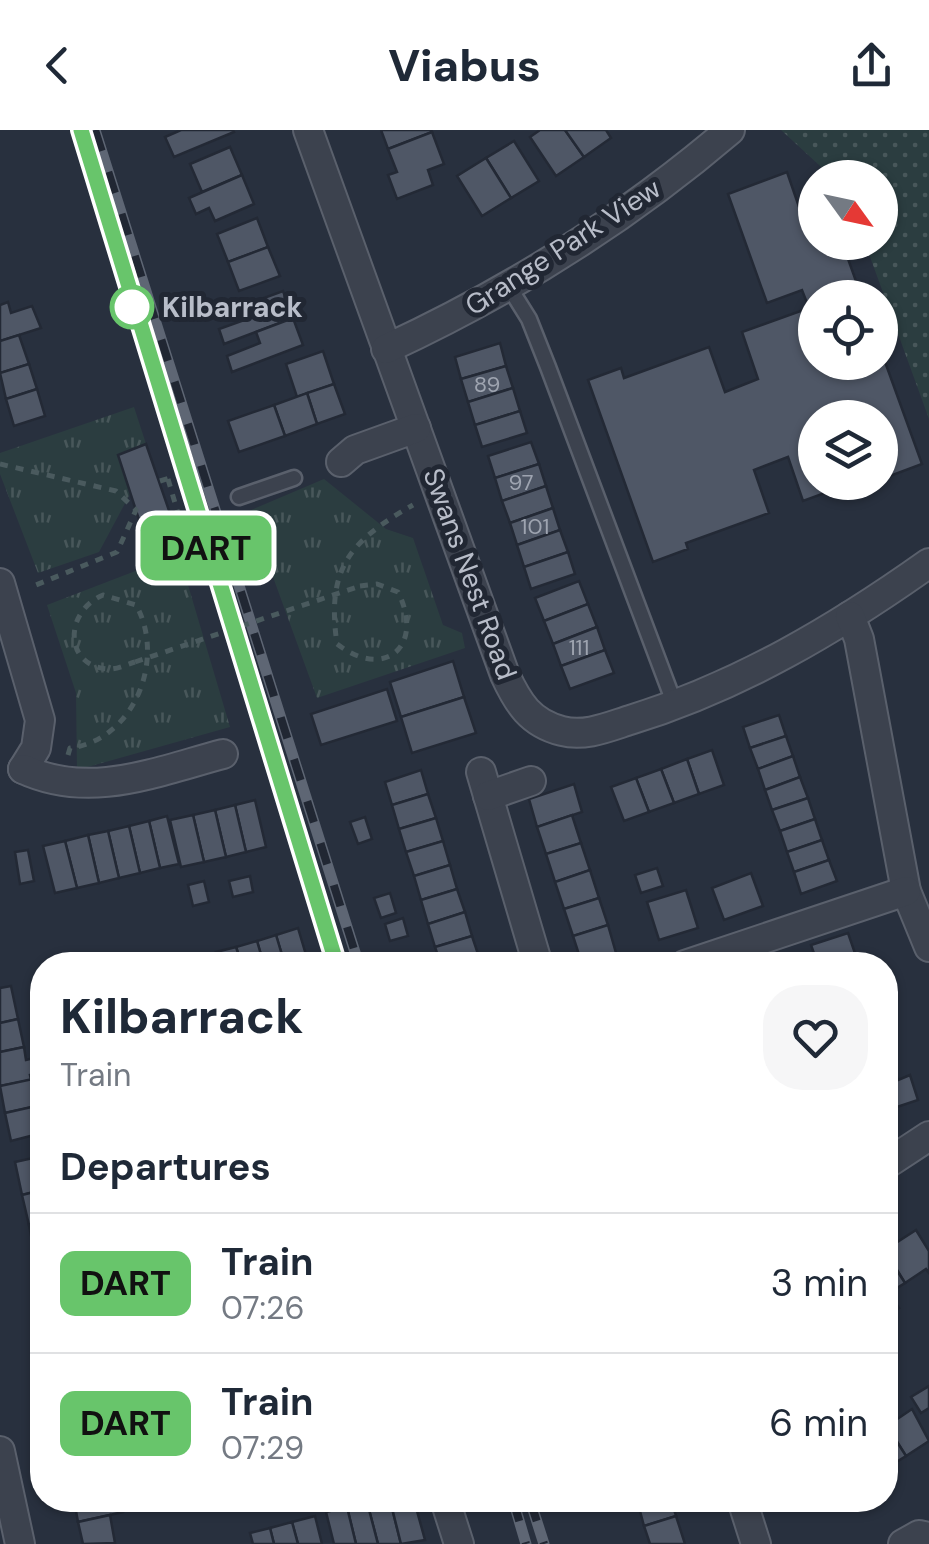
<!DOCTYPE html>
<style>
body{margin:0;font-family:"DM Sans",sans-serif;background:#f6f6f7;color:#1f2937;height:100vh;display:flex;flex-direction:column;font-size:38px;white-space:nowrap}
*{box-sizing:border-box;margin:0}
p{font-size:32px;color:#747a83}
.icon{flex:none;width:55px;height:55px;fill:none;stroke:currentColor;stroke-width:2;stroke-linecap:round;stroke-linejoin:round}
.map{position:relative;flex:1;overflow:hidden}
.sheet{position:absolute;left:30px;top:822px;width:868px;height:560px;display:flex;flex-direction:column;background:#fff;border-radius:40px;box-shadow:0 2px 8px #0004}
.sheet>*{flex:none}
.badge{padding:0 20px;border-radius:15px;font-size:35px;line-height:65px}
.needle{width:65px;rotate:123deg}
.tools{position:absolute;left:798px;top:30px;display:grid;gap:20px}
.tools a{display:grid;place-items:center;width:100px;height:100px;border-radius:50%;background:#fff;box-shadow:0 2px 8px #0004;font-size:50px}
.map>.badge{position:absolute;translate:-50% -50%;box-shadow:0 0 0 5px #fff}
h2{padding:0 30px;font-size:38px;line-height:90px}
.round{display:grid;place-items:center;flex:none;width:105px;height:105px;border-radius:40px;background:#f6f6f7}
.head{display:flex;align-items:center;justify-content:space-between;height:170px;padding:0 30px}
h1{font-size:48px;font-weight:800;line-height:75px}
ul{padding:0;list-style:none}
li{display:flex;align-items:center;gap:30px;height:140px;padding:0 30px;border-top:2px solid #e0e1e3}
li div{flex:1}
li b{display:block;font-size:38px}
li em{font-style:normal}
li .badge{min-width:110px;font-weight:700;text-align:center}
header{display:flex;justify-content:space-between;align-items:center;height:130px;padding:0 30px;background:#fff;font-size:45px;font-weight:800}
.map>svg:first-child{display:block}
</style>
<header><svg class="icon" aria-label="back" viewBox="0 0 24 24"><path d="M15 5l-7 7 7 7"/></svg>Viabus<svg class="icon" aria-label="share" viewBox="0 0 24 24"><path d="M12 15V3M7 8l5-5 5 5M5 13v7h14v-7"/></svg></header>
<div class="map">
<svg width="929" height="1414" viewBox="0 0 929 1414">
<defs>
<pattern id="grass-tufts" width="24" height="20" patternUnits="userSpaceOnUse" patternTransform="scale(2.5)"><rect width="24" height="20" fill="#2b3d40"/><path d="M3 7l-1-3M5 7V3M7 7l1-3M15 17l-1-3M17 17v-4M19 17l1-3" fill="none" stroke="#48575a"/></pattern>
<pattern id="park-dots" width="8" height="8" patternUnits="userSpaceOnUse" patternTransform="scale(2.5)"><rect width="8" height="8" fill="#2b3d40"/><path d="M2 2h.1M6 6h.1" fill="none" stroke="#48575a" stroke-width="1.8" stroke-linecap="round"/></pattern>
</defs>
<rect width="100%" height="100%" fill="#28303e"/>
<!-- grass -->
<g fill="url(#grass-tufts)">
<path d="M134 277 146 314 118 325 130 364 99 422 38 443 0 344V323Z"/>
<path d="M324 349 386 399 413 408 443 495 462 503 465 518 317 568 249 381Z"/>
<path d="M175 411 230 597 77 640 76 563 47 475 151 435 145 420Z"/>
</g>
<!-- park -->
<path fill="url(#park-dots)" d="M781 0H929V289L865 113 880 112V48L832 47Z"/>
<!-- building -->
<g fill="#4f5766" stroke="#232935" stroke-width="2.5">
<path d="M181 0H233L234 2 174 27 165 7Z"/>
<path d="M381 0H431L432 2 388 19Z"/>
<path d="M540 0H565L584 27 556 46 530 7Z"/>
<path d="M565 0H606L611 8 584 27Z"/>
<path d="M432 2 444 34 428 40 433 55 397 69 388 45 397 42 388 19Z"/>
<path d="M514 11 539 51 511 68 486 28Z"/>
<path d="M230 17 242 45 202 62 190 34Z"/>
<path d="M486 28 511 68 482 86 457 46Z"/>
<path d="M787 42 799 77 815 71V112H842L862 168H815V232H880V218L922 334 890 346 888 341 880 343V288H815V352H855L803 371 788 327 754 340 769 383 686 413 688 419 653 432 588 250 621 238 624 248 709 217 725 262 758 249 742 202 809 178 802 160 767 173 728 64Z"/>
<path d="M242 45 254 74 215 91 209 78 196 84 189 68Z"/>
<path d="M257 88 268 117 228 132 217 104Z"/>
<path d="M268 117 280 146 239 161 228 132Z"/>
<path d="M283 161 293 188 224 214 219 199 250 188 245 175Z"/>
<path d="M8 172 11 183 32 176 41 198 0 211V175Z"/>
<path d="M293 188 303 215 232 242 227 226 260 213 256 202Z"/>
<path d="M19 205 29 234 0 243V211Z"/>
<path d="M500 213 506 236 461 249 455 227Z"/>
<path d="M323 221 334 254 297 267 286 234Z"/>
<path d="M29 234 37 259 6 269 0 243Z"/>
<path d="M506 236 513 258 468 272 461 249Z"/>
<path d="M334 254 345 284 317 294 307 263Z"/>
<path d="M513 258 520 281 475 295 468 272Z"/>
<path d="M37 259 45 286 14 296 6 269Z"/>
<path d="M307 263 317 294 285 306 274 275Z"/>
<path d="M274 275 285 306 239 322 228 291Z"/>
<path d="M520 281 527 303 482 317 475 295Z"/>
<path d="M531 312 539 334 495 348 488 326Z"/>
<path d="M146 314 174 395 144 405 118 325Z"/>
<path d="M539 334 546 356 502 371 495 348Z"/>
<path d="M546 356 553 378 510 393 502 371Z"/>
<path d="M553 378 560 400 517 415 510 393Z"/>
<path d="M560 400 568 422 524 437 517 415Z"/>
<path d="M568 422 575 444 531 459 524 437Z"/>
<path d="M579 451 588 474 544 491 535 468Z"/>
<path d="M588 474 597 497 553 514 544 491Z"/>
<path d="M597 497 605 520 561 536 553 514Z"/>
<path d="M605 520 614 543 570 559 561 536Z"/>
<path d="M453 531 464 567 401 587 390 552Z"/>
<path d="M387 559 397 591 321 615 311 584Z"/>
<path d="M464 567 476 603 412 623 401 587Z"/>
<path d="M779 585 786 606 750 618 743 597Z"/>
<path d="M786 606 793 626 758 639 750 618Z"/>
<path d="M712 620 724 655 699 664 687 629Z"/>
<path d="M793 626 800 647 765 660 758 639Z"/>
<path d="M687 629 699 664 674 673 661 639Z"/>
<path d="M661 639 674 673 649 682 636 648Z"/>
<path d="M421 640 428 664 392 675 385 652Z"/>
<path d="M800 647 808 668 772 680 765 660Z"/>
<path d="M636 648 649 682 624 691 611 657Z"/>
<path d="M574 654 582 682 537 697 529 669Z"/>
<path d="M428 664 436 688 399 699 392 675Z"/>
<path d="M808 668 815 689 780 701 772 680Z"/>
<path d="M255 670 266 717 246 722 235 675Z"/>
<path d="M235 675 246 722 226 727 215 680Z"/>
<path d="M215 680 226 727 204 732 193 685Z"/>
<path d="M193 685 204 732 181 737 170 690Z"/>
<path d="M572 685 581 713 546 724 537 697Z"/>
<path d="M167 686 179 734 160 738 149 691Z"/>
<path d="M365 687 372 709 358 714 350 692Z"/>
<path d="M436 688 443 711 406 722 399 699Z"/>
<path d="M815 689 822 710 787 722 780 701Z"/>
<path d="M149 691 160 738 140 743 129 696Z"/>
<path d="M129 696 140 743 119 748 108 701Z"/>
<path d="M108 701 119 748 99 753 88 705Z"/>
<path d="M88 705 99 753 77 758 65 711Z"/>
<path d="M822 710 829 730 794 742 787 722Z"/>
<path d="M65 711 77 758 55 763 43 716Z"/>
<path d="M443 711 450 735 414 746 406 722Z"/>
<path d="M581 713 590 740 555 752 546 724Z"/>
<path d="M28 720 34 751 20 754 15 722Z"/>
<path d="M829 730 837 751 801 764 794 742Z"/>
<path d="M450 735 457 759 421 770 414 746Z"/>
<path d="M657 738 663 756 641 763 635 745Z"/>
<path d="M590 740 599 768 564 779 555 752Z"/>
<path d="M751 743 763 776 724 790 712 758Z"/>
<path d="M250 746 253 762 233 767 229 751Z"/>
<path d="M204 751 209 772 193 776 188 755Z"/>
<path d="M457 759 465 782 428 794 421 770Z"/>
<path d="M686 760 698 798 659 810 647 772Z"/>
<path d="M390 763 396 783 381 788 374 768Z"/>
<path d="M599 768 608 795 573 806 564 779Z"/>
<path d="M465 782 472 806 435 817 428 794Z"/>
<path d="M403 788 408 806 390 811 385 794Z"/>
<path d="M608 795 616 823 582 834 573 806Z"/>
<path d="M298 798 309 835H285L276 805Z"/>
<path d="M848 803 857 829 818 835 811 815Z"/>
<path d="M276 805 285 835H264L257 811Z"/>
<path d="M472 806 480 830 441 835 435 817Z"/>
<path d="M257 811 264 835H242L236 817Z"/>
<path d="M236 817 242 835H220L216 822Z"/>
<path d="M11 856 18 889 0 893V858Z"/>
<path d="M18 889 24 917 0 922V893Z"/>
<path d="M24 917 26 930 42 926V942L30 945 31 950 0 956V922Z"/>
<path d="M893 937 898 950 910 945 918 970 885 981V939Z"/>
<path d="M42 947V975L5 983 0 956Z"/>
<path d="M36 976 42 1003 11 1011 5 983Z"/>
<path d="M42 1026V1060L22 1065 15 1032Z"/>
<path d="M42 1060V1092L29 1095 22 1065Z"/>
<path d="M42 1092V1124L35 1126 29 1095Z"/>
<path d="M916 1100 929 1121V1143L926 1139 905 1153 885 1120Z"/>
<path d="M885 1122 905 1153 889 1163 899 1178 885 1186Z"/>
<path d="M929 1256V1278L921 1283 911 1267Z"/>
<path d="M912 1279 929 1311 906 1326 887 1296Z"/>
<path d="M887 1296 906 1326 885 1339V1297Z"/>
<path d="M74 1370H121L123 1382 78 1392Z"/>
<path d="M390 1370 401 1414H378L367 1372Z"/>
<path d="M390 1370H414L425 1410 401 1414Z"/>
<path d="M637 1370H671L676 1386 644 1396Z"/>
<path d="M367 1372 378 1414H356L347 1377Z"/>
<path d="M347 1377 356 1414H334L326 1382Z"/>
<path d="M110 1385 115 1413 83 1414 78 1392Z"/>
<path d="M315 1386 322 1414H298L292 1392Z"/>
<path d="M676 1386 685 1414H650L644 1396Z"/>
<path d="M292 1392 298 1414H274L270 1398Z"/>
<path d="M270 1398 274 1414H253L250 1403Z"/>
</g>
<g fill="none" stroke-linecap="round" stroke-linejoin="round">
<!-- service casing -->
<g stroke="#5a606c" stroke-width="19">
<g id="service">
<path d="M509 157 529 189 548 237 675 575"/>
<path d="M239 367 294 348"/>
</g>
</g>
<!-- minor casing -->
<g stroke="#5a606c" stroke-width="32">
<g id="minor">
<path d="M308 0 505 545C518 573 530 593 562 601 585 607 608 597 630 590 740 556 836 499 929 433"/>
<path d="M386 219C509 162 627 88 730 0"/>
<path d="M341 332 355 320 416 298"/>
<path d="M0 453 40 590 36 618 23 639"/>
<path d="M850 486 859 509 906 761 929 817"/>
<path d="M23 639C90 670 155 642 223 624"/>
<path d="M481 642 538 835"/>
<path d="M488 666 531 651"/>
<path d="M685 835 906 761"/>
<path d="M885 1035 929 1006"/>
<path d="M0 1321 20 1414"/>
<path d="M445 1370 459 1414"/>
<path d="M742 1370 756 1414"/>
<path d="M903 1414 919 1405 929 1407"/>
</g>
</g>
<!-- path -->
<g stroke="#4a5a5e" stroke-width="5" stroke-dasharray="8 8" stroke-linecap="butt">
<path d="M0 334 116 361 136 380 117 422 31 457"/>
<path d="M168 349 196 445"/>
<path d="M160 351 176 346"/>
<path d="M224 406 246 398 256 427"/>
<path d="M360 456 377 454 398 462C425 516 385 551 337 514 326 438 350 411 413 375"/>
<path d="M68 625 70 618C135 610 166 528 136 475L103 465C63 482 64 538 110 539 118 539 128 534 135 532"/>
</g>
<!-- service -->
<use href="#service" stroke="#3c424e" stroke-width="14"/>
<!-- minor -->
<use href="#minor" stroke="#3c424e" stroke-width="28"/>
<!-- rail casing -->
<g stroke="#5e6674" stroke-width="11">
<g id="rail">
<path d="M95 0 359 835"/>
<path d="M136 191 337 835"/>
<path d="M513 1370 526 1414"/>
<path d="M530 1370 544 1414"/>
</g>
</g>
<!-- rail -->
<use href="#rail" stroke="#212733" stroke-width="8" stroke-dasharray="22" stroke-linecap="butt"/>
<!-- path-bridge -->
<g stroke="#4a5a5e" stroke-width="5" stroke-dasharray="8 8" stroke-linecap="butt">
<path d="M196 445 256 427"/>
<path d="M135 532 360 456"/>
</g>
</g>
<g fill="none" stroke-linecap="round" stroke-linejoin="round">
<!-- line casing -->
<g stroke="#fff" stroke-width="22">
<path id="line" d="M81 0 337 835"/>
</g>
<!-- line -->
<use href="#line" stroke="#68c56b" stroke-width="15"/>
</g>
<!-- markers -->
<circle fill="#fff" stroke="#68c56b" stroke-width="5" cx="132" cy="177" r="20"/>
<g text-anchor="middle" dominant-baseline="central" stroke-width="10" stroke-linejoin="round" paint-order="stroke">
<!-- number labels -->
<g font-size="22" fill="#9ea4b0">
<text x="487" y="254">89</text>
<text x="521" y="352">97</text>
<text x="535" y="396">101</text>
<text x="579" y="517">111</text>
</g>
<!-- street labels -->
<g font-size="28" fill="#b8bdc9" stroke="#212733">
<text transform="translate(563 117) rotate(-33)">Grange Park View</text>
<text transform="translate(470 444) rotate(70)">Swans Nest Road</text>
</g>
<!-- stop labels -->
<g font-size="28" font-weight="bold" fill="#b8bdc9" stroke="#212733" text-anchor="start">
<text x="162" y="177">Kilbarrack</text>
</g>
</g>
</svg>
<div class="tools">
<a><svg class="needle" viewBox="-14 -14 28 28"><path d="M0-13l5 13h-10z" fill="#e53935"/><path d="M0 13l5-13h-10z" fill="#747a83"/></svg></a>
<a><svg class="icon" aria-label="locate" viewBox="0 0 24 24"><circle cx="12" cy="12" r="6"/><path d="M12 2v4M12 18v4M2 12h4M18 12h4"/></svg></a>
<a><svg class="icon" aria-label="layers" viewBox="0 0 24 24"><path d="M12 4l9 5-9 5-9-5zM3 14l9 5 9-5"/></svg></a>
</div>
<b class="badge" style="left:206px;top:418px;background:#68c56b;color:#111">DART</b>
<section class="sheet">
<div class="head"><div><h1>Kilbarrack</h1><p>Train</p></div><a class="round"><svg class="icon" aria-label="heart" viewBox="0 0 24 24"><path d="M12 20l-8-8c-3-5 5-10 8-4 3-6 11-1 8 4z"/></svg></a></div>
<h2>Departures</h2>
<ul>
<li><span class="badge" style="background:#68c56b;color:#111">DART</span><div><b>Train</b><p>07:26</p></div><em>3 min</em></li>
<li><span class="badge" style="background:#68c56b;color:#111">DART</span><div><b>Train</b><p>07:29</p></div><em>6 min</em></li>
</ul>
</section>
</div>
